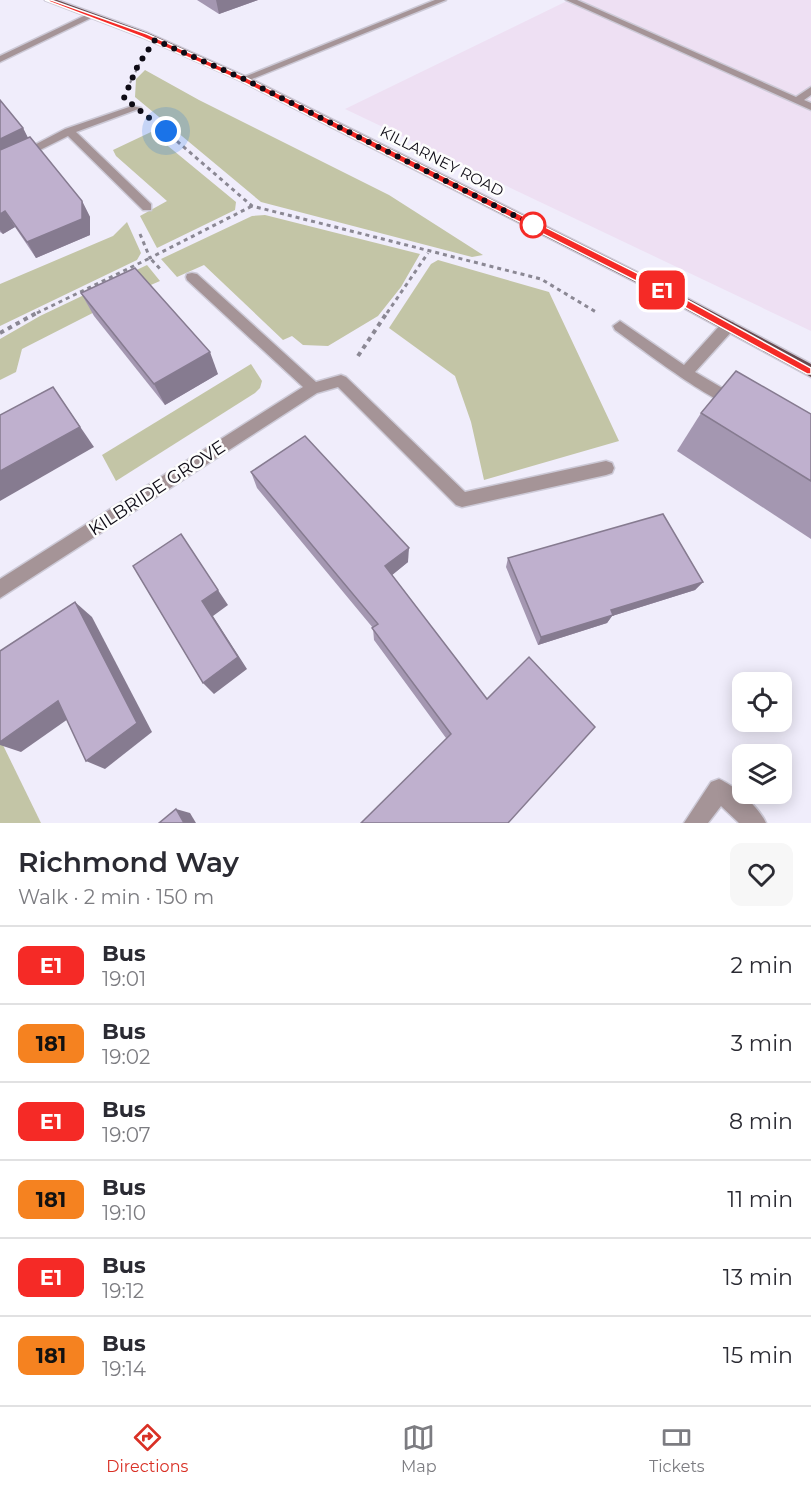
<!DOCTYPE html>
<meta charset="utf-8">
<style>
body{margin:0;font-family:Montserrat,sans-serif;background:#f7f7f7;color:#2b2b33;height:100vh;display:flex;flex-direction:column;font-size:22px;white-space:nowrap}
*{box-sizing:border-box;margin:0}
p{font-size:20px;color:#7c7c81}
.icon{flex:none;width:33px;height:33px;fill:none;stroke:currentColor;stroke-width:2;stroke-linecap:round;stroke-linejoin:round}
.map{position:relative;height:823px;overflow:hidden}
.side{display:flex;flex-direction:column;background:#fff;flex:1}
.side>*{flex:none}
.badge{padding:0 12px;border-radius:9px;font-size:21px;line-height:39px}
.controls{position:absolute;left:732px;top:672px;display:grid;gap:12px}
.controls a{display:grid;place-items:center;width:60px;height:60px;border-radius:12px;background:#fff;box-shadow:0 3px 15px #0003;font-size:30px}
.you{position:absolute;width:30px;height:30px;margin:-15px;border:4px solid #fff;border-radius:50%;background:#1a73e8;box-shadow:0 0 0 9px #1a73e833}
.map>.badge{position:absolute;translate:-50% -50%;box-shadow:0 0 0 3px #fff}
.round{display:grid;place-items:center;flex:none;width:63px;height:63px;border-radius:12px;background:#f7f7f7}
.head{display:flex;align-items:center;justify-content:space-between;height:102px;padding:0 18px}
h1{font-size:28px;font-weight:600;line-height:45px}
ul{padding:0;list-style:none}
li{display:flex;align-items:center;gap:18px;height:78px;padding:0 18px;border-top:2px solid #e1e1e2}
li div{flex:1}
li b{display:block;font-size:22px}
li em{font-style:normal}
li .badge{min-width:66px;font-weight:700;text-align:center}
.dock{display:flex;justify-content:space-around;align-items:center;height:84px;border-top:2px solid #e1e1e2;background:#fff;font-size:16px;color:#7c7c81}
.dock a{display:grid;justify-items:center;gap:3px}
.dock .current{color:#d93025}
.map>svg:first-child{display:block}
</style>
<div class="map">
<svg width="811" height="823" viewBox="0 0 811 823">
<rect width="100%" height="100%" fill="#f0edfb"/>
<!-- commercial -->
<path fill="#eee0f3" d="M569 0H811V331L345 109Z"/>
<!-- green -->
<g fill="#c3c5a6">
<path d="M145 70 199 100 389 195 483 255 472 257 261 202 135 97 136 79Z"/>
<path d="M151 132 236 202 235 210 157 248 140 216 167 201 116 156 113 150Z"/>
<path d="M265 215 420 254 401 287 378 316 328 346 303 345 292 336 283 340 204 265 177 277 161 259 252 216Z"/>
<path d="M127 222 141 253 137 260 0 326V284L113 236Z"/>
<path d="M438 260 549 292 619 441 484 480 471 422 455 376 389 328 431 264Z"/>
<path d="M147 265 160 281 130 294 22 349 16 372 0 380V339L40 316Z"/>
<path d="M251 364 262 381 260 388 255 393 116 481 102 455Z"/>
<path d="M0 739 41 823H0Z"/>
</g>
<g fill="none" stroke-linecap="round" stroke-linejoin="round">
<!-- minor casing -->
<g stroke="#ccc9d6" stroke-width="3">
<g id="minor">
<path d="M435 0H446L247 81 239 79Z"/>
<path d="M566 0H577L796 97 811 87V95L804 100 811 103V110Z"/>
<path d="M88 14 95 16 0 62V56Z"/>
<path d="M132 106 141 108 76 132 151 204V210H143L68 136 0 170V163L65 129Z"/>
<path d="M192 273 197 274 316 382 341 375 346 377 465 492 606 461 612 463 614 468 612 473 606 475 462 507 456 505 338 387 317 393 0 598V579L303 387 187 280 186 277 187 274Z"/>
<path d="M620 321 684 365 723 322H733L735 326 733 330 695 372 741 399 743 403 741 407C724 413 634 343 615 330L613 326Z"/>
<path d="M719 779C735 786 759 807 766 823H739L721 806 708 823H684L711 782Z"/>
</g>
</g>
<!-- major casing -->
<g stroke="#ccc9d6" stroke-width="3">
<path id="major" d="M45 0H57L148 33 247 77 653 280 811 364V377L643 286 241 81 142 37Z"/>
</g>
<!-- path-far2 -->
<g stroke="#8b8894" stroke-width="2" stroke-dasharray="3 3" stroke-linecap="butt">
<path d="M130 83 140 63"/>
<path d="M157 124 173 138"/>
</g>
<!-- path-far1 -->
<g stroke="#8b8894" stroke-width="3" stroke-dasharray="4 4" stroke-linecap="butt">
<path d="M171 136 252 206 541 279 596 312"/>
<path d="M140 234 150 258 252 206"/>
<path d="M37 313 150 258 162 271"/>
<path d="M387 313 428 253"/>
</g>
<!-- path -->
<g stroke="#8b8894" stroke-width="4" stroke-dasharray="4.5 4.5" stroke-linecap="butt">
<path d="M0 333 40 311"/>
<path d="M358 356 388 311"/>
</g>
<!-- minor -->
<use href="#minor" fill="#a59497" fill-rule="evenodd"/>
<!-- major -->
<use href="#major" fill="#664a4f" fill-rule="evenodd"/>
</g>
<!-- wall -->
<g fill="#a497b1">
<path d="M197 0H258L219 14Z"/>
<path d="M0 100 23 128 28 138 82 201 90 217V235L36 258 15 227 3 234 0 232Z"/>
<path d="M81 293 218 374 165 405 94 316Z"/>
<path d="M701 413 811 414V539L677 451Z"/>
<path d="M251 472 408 562 392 575 487 699 595 727 446 738 374 640 373 628 257 488Z"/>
<path d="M508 558 703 582 695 590 612 616 607 623 538 645 506 567Z"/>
</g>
<!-- shaded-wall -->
<g fill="#867b90">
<path d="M216 0H258L219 14Z"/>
<path d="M23 128 31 144 0 160V139Z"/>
<path d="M82 201 90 217V235L36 258 27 242Z"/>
<path d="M5 211 15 227 3 234 0 230V214Z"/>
<path d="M210 352 218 374 165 405 154 384Z"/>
<path d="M53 387 94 447 0 501V471Z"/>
<path d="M409 548 408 562 386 580 385 566Z"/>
<path d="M703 582 695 590 612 616 607 623 538 645 541 637 611 610Z"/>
<path d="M218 590 228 605 213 616 247 669 214 694 203 683 202 601Z"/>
<path d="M75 602 92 617 152 732 105 769 86 761Z"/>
<path d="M58 701 78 712 21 752 0 745V742Z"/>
<path d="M176 809 190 813 196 823H184Z"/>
</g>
<!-- building -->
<g fill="#bfb0ce" stroke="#867b90" stroke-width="1.5">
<path d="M0 100 23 128 0 139Z"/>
<path d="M30 137 82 201V219L27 242 5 211 0 214V150Z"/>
<path d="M135 268 210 352 154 384 81 293Z"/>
<path d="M736 371 811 414V481L701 413Z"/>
<path d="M53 387 80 427 0 471V415Z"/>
<path d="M305 436 409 548 385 566 487 699 529 657 595 727 508 823H361L451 734 372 628 378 624 251 472Z"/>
<path d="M663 514 703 582 611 610 613 615 541 637 508 558Z"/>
<path d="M181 534 218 590 202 601 238 657 203 683 133 566Z"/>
<path d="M75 602 137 723 86 761 58 701 0 742V651Z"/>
<path d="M176 809 184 823H159Z"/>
</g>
<!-- line -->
<path fill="#f52a26" stroke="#fff" stroke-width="1.5" d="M45 0H51L147 34 247 78 651 280 811 368V374H807L644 285 241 81 142 37Z"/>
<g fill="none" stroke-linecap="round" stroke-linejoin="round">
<!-- walk -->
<path stroke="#0e0b15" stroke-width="6" stroke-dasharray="0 10.8" d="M166 131 124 98 138 65 155 40 244 79 533 225"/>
</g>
<!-- markers -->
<circle fill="#fff" stroke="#f52a26" stroke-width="3" cx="533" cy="225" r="12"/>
<g text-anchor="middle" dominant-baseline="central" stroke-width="5" stroke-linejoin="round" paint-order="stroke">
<!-- far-street labels -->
<g font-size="15" fill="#0e0b15" stroke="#fdfdfd">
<text transform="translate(442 161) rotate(27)">KILLARNEY ROAD</text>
</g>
<!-- street labels -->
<g font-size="18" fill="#0e0b15" stroke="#fdfdfd">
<text transform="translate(157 488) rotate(-33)">KILBRIDE GROVE</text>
</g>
</g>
</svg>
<div class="controls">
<a><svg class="icon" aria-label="locate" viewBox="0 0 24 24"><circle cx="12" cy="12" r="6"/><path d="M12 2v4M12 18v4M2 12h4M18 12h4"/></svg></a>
<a><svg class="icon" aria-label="layers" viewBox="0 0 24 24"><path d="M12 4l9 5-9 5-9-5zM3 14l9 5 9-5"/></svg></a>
</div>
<div class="you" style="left:166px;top:131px"></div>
<b class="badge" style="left:662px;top:290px;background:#f52a26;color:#fff">E1</b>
</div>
<section class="side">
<div class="head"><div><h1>Richmond Way</h1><p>Walk · 2 min · 150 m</p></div><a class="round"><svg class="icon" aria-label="heart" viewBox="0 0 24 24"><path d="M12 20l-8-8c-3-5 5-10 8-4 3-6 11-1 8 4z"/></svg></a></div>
<ul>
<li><span class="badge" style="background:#f52a26;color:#fff">E1</span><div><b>Bus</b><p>19:01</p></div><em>2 min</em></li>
<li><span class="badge" style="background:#f58220;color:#111">181</span><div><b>Bus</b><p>19:02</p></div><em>3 min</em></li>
<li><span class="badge" style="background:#f52a26;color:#fff">E1</span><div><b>Bus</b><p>19:07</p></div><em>8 min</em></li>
<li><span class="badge" style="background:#f58220;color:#111">181</span><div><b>Bus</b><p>19:10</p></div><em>11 min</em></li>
<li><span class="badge" style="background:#f52a26;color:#fff">E1</span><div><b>Bus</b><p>19:12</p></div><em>13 min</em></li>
<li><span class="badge" style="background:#f58220;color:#111">181</span><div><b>Bus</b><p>19:14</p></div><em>15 min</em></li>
</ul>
</section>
<nav class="dock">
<a class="current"><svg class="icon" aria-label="directions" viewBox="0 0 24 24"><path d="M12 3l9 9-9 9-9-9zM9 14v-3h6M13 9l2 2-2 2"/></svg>Directions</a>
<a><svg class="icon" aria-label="map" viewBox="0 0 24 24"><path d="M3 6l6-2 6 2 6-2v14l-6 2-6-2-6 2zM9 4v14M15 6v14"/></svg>Map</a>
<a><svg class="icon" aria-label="tickets" viewBox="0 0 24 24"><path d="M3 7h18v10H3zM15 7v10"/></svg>Tickets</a>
</nav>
